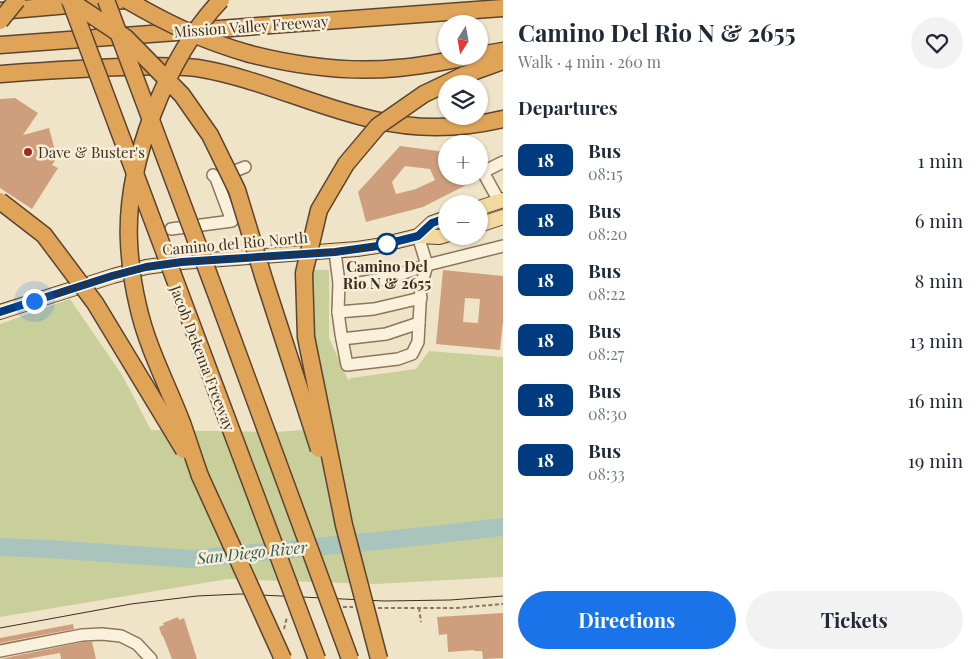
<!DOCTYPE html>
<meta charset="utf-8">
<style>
body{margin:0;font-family:"Playfair Display",serif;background:#f2f2f3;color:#1f2937;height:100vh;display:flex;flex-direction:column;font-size:19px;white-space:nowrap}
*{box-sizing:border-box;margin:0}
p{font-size:16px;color:#747a83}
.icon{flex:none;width:28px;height:28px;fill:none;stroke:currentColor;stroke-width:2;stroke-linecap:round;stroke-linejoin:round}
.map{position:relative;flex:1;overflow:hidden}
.drawer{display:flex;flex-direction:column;background:#fff;width:475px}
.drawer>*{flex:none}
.badge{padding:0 10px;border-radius:8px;font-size:18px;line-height:32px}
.needle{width:32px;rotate:191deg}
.controls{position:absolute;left:438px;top:15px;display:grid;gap:10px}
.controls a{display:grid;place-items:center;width:50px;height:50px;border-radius:50%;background:#fff;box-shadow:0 1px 4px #0004;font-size:25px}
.you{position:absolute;width:25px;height:25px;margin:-12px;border:4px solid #fff;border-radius:50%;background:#1a73e8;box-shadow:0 0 0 8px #1a73e833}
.map>.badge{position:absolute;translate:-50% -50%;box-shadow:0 0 0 2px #fff}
h2{padding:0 15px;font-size:19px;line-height:45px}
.round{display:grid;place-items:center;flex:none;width:52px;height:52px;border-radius:26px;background:#f2f2f3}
.summary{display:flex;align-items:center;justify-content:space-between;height:85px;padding:0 15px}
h1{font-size:24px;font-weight:700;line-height:38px}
.action{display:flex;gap:10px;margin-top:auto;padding:10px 15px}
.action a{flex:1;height:58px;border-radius:30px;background:#1a73e8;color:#fff;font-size:20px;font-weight:700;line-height:58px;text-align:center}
.action a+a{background:#f2f2f3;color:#1f2937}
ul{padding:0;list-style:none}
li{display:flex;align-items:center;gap:15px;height:60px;padding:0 15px}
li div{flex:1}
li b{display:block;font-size:19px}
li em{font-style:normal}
li .badge{min-width:55px;font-weight:700;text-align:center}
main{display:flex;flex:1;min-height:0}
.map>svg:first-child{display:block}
</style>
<main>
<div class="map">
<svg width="503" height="659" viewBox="0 0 503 659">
<rect width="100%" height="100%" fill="#f0e4c8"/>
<!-- green -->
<path fill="#c9cf9b" d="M313 270H329V338L348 380 351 378 416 369 429 351 503 357V577L376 584 228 579 0 617V324L70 299 122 375 151 430 275 432 330 428 309 329Z"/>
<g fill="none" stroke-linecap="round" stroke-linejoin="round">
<!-- river -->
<path stroke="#a9c4bc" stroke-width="18" d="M0 547 48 549 193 559 397 539 503 527"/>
</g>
<!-- building -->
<g fill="#cf9f7d" fill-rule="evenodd">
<path d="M15 98 38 113 23 135 49 128 57 158 52 165 58 168 32 209 0 188V99Z"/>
<path d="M400 146 446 152V176H477L478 179 423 207 366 222 358 192ZM405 166 430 169 435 180 416 189 396 194 392 182Z"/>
<path d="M443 270 503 276V321L500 350 436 344ZM465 298 480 299 478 323 463 322Z"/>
<path d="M503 613V658L483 659 482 651H474V650L448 652 447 634 439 635 437 617Z"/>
<path d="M178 617 179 620 184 618 197 659H172L163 636H162L159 627 164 625 163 623Z"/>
<path d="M73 624 74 629 0 643V638Z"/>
<path d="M83 642H92L96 659H61L60 653 27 659H0Z"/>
</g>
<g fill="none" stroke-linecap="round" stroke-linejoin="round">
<!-- minor casing -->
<g stroke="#8d765c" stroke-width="14">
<g id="minor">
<path d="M222 176 245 167"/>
<path d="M499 201 483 172 503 162"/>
<path d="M171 229 232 221 216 178 213 175"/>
<path d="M335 252 339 283 338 312 341 334 347 365 398 359 412 354 418 342 421 286 427 265 418 236"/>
<path d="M339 283H359L389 278 427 265 503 246"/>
<path d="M338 312 374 309 421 298"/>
<path d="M342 339 386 334 419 323"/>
<path d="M0 651 82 635 102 634 121 636 137 644 151 659"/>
</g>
</g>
<!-- major casing -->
<g stroke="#5b4430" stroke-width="16">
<g id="major">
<path d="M479 208 503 200"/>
<path d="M479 225 503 217"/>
<path d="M418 236 432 223 446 218"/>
<path d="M0 312 113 276 146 267 182 262 357 249 377 246 418 236 439 237 446 235"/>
</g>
</g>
<!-- highway casing -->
<g stroke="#5b4430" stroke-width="19">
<g id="highway">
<path d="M0 11 126 0"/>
<path d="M0 45 503 8"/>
<path d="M250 54C298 66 348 73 398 68 423 66 448 61 473 56"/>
<path d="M479 55 503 51"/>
<path d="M0 74C42 71 83 68 125 67 149 66 173 65 197 68 259 78 315 107 375 120 418 130 461 129 503 119"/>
<path d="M464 75 503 61"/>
<path d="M200 476 231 544"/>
</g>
</g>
<!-- path -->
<g stroke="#8d765c" stroke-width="2" stroke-dasharray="4 2.5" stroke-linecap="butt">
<path d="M343 607H353"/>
<path d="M378 608H456L503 604"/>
<path d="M419 608 421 622"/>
<path d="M284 629 287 617"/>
</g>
<!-- minor -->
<use href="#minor" stroke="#faf1dc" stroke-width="11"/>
<!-- major -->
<use href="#major" stroke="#f3d9a0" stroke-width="14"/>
<!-- highway -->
<use href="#highway" stroke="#e0a458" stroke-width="16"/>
<!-- tram -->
<path stroke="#3d2e20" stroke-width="1" d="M0 628 131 604 197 596 240 594 384 601 450 600 503 596"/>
<!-- highway-bridge casing -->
<g stroke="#5b4430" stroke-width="19" stroke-linecap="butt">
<g id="highway-bridge">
<path d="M69 0 126 38 182 95 210 135 237 190 264 279 319 449"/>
<path d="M70 0 317 659"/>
<path d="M106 0 215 291 350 659"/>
<path d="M127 0C168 24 204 41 250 54"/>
<path d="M0 21 17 0"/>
<path d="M0 201 44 235 95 303 184 450"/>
<path d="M200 476C194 459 188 440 182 423 167 384 147 347 138 306 133 285 130 264 129 242 125 164 167 56 221 0"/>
<path d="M231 544 283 659"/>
<path d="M379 659 344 525 306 337 304 273 319 210 346 164 378 126 424 94 464 75"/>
</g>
</g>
<!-- highway-bridge -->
<use href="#highway-bridge" stroke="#e0a458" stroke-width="16"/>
</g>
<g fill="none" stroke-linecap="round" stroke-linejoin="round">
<!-- line casing -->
<g stroke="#fff" stroke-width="11">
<path id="line" d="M0 312 112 276 146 267 182 262 335 252 378 246 418 236 432 223 446 218"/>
</g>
<!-- line -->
<use href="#line" stroke="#003b80" stroke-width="8"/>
<!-- walk -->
<path stroke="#3d2e20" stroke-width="5" stroke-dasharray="0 9" d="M34 301 112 276 146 267 182 262 335 252 357 249 388 244H387"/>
</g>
<!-- markers -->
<circle fill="#9e2a2b" stroke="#f7eed8" stroke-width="2" cx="28" cy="152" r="5"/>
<circle fill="#fff" stroke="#003b80" stroke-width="2.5" cx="387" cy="244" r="10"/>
<g text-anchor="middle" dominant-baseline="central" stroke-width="5" stroke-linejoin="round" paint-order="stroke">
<!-- street labels -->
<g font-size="15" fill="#3d2e20" stroke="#f7eed8">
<text transform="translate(251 26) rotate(-4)">Mission Valley Freeway</text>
<text transform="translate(235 243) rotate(-5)">Camino del Rio North</text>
<text transform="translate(203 358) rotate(69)">Jacob Dekema Freeway</text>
</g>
<!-- poi labels -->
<g font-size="15" fill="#3d2e20" stroke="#f7eed8" text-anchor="start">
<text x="38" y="152">Dave &amp; Buster's</text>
</g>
<!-- stop labels -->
<g font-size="15" font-weight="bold" fill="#3d2e20" stroke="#f7eed8">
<text x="387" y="266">Camino Del<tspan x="387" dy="17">Rio N &amp; 2655</tspan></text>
</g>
<!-- water labels -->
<g font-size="16" font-style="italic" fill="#2f5d5a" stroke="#f7eed8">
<text transform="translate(252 552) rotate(-6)">San Diego River</text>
</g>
</g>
</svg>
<div class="controls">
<a><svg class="needle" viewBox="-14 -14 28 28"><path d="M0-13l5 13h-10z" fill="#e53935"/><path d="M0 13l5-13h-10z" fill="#747a83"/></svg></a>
<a><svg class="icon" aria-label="layers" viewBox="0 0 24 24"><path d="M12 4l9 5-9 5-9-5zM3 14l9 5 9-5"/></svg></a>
<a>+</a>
<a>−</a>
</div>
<div class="you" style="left:34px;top:301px"></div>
</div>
<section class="drawer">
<div class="summary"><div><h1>Camino Del Rio N &amp; 2655</h1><p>Walk · 4 min · 260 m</p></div><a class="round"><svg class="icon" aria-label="heart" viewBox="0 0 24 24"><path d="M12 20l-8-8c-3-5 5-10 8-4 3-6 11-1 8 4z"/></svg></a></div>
<h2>Departures</h2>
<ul>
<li><span class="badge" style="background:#003b80;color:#fff">18</span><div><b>Bus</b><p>08:15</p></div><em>1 min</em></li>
<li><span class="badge" style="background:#003b80;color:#fff">18</span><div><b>Bus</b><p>08:20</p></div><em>6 min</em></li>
<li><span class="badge" style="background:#003b80;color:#fff">18</span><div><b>Bus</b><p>08:22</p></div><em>8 min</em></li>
<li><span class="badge" style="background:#003b80;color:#fff">18</span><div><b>Bus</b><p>08:27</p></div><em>13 min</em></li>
<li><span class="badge" style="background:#003b80;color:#fff">18</span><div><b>Bus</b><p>08:30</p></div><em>16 min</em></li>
<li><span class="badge" style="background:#003b80;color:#fff">18</span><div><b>Bus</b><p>08:33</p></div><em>19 min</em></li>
</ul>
<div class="action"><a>Directions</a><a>Tickets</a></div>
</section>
</main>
